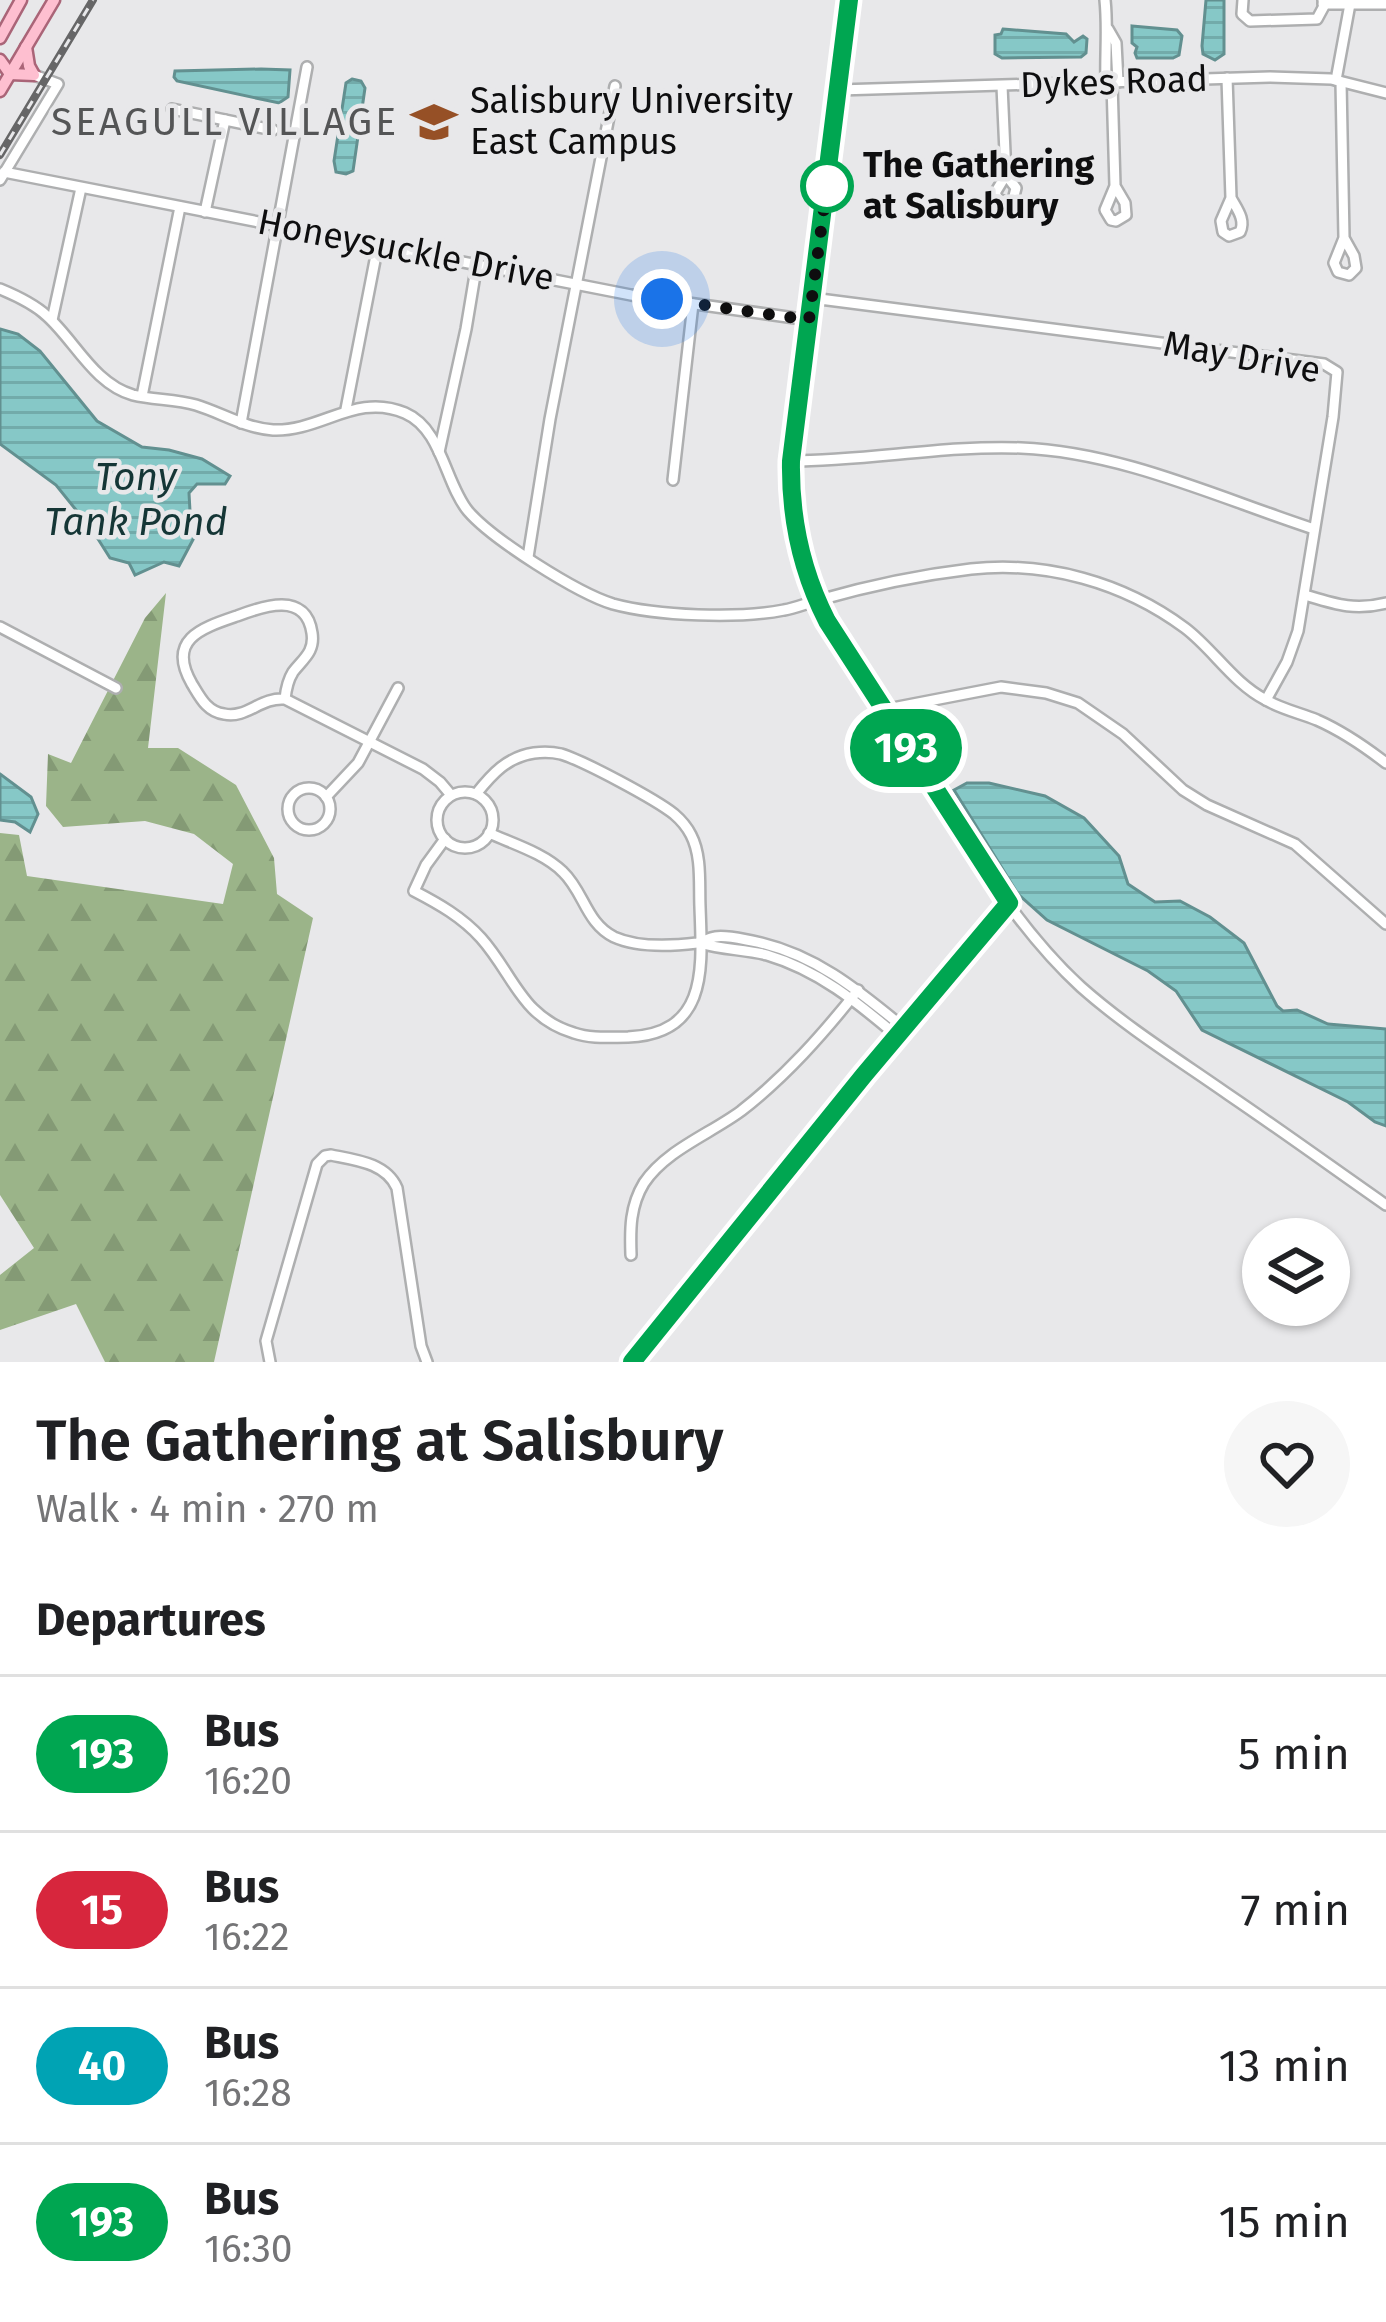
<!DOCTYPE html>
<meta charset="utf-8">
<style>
body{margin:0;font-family:"Fira Sans",sans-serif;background:#f6f6f6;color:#202124;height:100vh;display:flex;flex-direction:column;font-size:45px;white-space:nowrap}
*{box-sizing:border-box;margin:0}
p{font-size:39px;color:#757577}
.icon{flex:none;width:66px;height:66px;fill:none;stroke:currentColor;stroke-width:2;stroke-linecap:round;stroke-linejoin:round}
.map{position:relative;height:1362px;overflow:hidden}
.drawer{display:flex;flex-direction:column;background:#fff;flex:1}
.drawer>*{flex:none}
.badge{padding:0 24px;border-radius:39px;font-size:42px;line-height:78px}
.tools{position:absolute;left:1242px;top:1218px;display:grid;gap:24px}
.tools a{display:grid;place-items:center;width:108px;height:108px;border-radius:50%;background:#fff;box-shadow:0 3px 9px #0004;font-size:60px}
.you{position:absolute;width:60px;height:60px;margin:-30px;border:9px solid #fff;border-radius:50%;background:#1a73e8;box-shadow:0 0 0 18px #1a73e833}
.map>.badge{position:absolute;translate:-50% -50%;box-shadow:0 0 0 6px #fff}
h2{padding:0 36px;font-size:45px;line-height:108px}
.round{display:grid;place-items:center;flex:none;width:126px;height:126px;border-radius:63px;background:#f6f6f6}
.overview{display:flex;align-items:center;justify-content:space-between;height:204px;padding:0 36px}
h1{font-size:57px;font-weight:600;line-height:90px}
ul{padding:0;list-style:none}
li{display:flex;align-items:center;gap:36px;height:156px;padding:0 36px;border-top:3px solid #e0e0e0}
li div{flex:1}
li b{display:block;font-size:45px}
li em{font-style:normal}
li .badge{min-width:132px;font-weight:700;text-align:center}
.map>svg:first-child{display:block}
</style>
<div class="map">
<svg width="1386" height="1362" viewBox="0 0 1386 1362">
<defs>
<pattern id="forest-firs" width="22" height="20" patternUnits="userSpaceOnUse" patternTransform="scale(3)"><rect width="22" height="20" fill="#9bb489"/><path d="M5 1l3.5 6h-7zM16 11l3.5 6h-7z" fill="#849a75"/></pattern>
<pattern id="water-rules" width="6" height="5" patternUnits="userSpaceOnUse" patternTransform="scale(3)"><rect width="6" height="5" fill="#86c8c7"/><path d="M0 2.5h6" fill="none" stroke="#72abaa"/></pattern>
</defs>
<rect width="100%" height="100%" fill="#e8e8ea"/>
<!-- forest -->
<path fill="url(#forest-firs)" d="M166 593 148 748H178L236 785 274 858 277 894 313 918 214 1362H105L76 1304 0 1330V1275L34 1248 0 1195V833L19 835 27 876 223 904 233 864 194 834 145 821 63 827 46 806 48 754 71 763 145 618Z"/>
<!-- water -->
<g fill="url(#water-rules)" stroke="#629090" stroke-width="3">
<path d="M1206 0H1224V54L1215 60 1203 54 1202 46Z"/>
<path d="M1132 26 1177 30 1182 36 1179 55 1173 58H1137L1135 53 1137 47 1132 43Z"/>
<path d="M1003 29 1066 34 1074 42 1083 36 1087 39 1086 53 1081 57 1002 58 995 54V35L1001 34Z"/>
<path d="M261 69 290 70 288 97 279 103 177 81 174 77 175 71Z"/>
<path d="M352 79 361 81 365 88 353 171 346 174 336 172 334 161 346 83Z"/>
<path d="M0 329 18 334 40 351 97 421 142 447 169 450 202 459 230 476 225 484H197L189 493 190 511 197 532 179 566 164 562 135 575 129 563 110 558 93 531 56 485 0 444Z"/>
<path d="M0 774 31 797 38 814 30 832 15 822 0 820Z"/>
<path d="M967 783H989L1045 796 1084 818 1119 856 1128 884 1155 902 1180 901 1210 917 1244 943 1277 1006 1283 1011 1297 1010 1328 1024 1386 1029V1126L1375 1122 1348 1102 1202 1030 1176 991 1148 971 1047 920 1018 894 954 790Z"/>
</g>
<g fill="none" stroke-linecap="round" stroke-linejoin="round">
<!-- minor casing -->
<g stroke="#aeafb0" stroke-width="14">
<g id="minor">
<path d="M849 0 791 461C791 501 794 541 807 578 831 641 873 696 909 751 961 832 1010 922 1081 987 1126 1027 1179 1060 1229 1095 1282 1131 1333 1168 1386 1205"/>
<path d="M1105 0C1108 28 1105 55 1106 83"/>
<path d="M1243 0 1242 14 1250 21 1317 19 1324 6 1323 0"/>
<path d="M1323 4H1386"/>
<path d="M1108 29 1116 43 1118 82"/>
<path d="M1227 78 1231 198 1221 221 1223 232 1229 236 1240 232C1246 220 1237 209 1231 198"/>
<path d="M1336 80 1350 4"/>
<path d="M1341 82 1344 238 1334 263 1338 272 1349 275 1356 268 1354 256 1344 238"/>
<path d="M1112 83 1115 186 1105 210 1111 220 1116 221 1126 215 1125 203 1115 186"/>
<path d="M1002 86 1006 175 995 193 998 199 1008 203 1013 200 1016 188 1006 175"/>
<path d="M839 90 1270 77 1331 79 1386 93"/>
<path d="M172 109 273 130"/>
<path d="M4 172 631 295 809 320"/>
<path d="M0 180 58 84 34 75"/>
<path d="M205 212 225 120"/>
<path d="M0 289C17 296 34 304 47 316 75 341 94 384 133 395 153 400 176 399 196 405 222 413 245 428 273 430 321 432 356 392 405 413 442 429 445 483 468 511 492 539 577 593 613 604 657 616 739 619 784 610 796 608 807 603 819 600 868 586 920 575 971 569 1046 561 1123 582 1185 628 1213 649 1233 683 1266 700 1281 709 1300 713 1317 720 1342 731 1364 746 1386 763"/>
<path d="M812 298 1324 364 1337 372 1333 417 1298 631 1287 662 1266 700"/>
<path d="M52 320 81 188"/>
<path d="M142 396 180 207"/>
<path d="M346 409 378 245"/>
<path d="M241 423 307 67"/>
<path d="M439 452 466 329 477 263"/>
<path d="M791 461C868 461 945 445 1021 448 1122 452 1219 498 1314 529"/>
<path d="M673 480 693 304"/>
<path d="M528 557 550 419 615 86"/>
<path d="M1305 595C1335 604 1354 611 1386 603"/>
<path d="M0 627 116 688"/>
<path d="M285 699C286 689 288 680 293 672 303 659 315 652 312 633 306 591 263 606 237 616 202 628 166 639 192 684 200 697 207 712 224 714 247 719 260 697 285 699L423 769 440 782 451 795"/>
<path d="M882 710 1001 687 1046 693 1078 703 1123 734 1183 790 1207 805 1295 844 1386 924"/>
<circle cx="309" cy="809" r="21"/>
<circle cx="465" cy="820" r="28"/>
<path d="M326 797 358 763 398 688"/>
<path d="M489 833C513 844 544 853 563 872 584 892 586 923 614 937 638 948 672 946 697 943 703 942 708 938 715 937 726 935 741 939 752 941 813 953 857 989 904 1028"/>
<path d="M445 839 426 865 414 891C439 904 462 917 481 938 514 975 521 1017 574 1033 591 1039 610 1037 628 1037 709 1034 702 967 700 907 699 884 702 856 691 835 687 827 681 820 674 814 655 799 584 761 561 754 552 752 543 752 534 753 507 757 492 774 476 794"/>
<path d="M701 943C722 950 745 949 767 955 818 970 857 1002 897 1036"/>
<path d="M631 1255C630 1229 630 1206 644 1183 666 1150 710 1134 741 1111 786 1076 823 1034 858 990"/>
<path d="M270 1362 266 1341 317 1164 325 1156 331 1155C356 1160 386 1163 397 1188L421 1346 427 1362"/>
<path d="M632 1362 888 1046 1009 903"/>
</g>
</g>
<!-- major casing -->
<g stroke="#aa6578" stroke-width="15">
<g id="major">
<path d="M0 38 21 0"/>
<path d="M0 60 10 74 34 75 29 66 26 47"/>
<path d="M0 91 54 0"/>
</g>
</g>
<!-- minor -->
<use href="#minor" stroke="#fff" stroke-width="9"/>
<!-- major -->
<use href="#major" stroke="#febfd0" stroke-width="10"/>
<!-- rail casing -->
<g stroke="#666667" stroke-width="8">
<path id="rail" d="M0 155 93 0"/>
</g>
<!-- rail -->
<use href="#rail" stroke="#e8e8ea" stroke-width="3" stroke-dasharray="9" stroke-linecap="butt"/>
</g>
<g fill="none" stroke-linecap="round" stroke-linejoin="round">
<!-- line casing -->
<g stroke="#fff" stroke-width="27">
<path id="line" d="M632 1362 864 1075 1009 903 827 621C801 570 790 518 791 461L849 0"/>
</g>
<!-- line -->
<use href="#line" stroke="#00a651" stroke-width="18"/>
<!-- walk -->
<path stroke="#0e0e0f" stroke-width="12" stroke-dasharray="0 21.6" d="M662 299 809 320 829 170 827 186"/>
</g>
<!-- icons -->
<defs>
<g id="university-bare" transform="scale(3.6)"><path d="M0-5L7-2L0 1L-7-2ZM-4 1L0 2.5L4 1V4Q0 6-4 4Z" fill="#965026" stroke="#e8e8ea" stroke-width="2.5" paint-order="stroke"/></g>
</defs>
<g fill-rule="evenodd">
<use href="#university-bare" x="434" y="122"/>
</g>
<!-- markers -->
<circle fill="#fff" stroke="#00a651" stroke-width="6" cx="827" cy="186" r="24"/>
<g text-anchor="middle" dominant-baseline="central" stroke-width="9" stroke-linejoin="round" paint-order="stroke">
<!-- street labels -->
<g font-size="36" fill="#0e0e0f" stroke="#e8e8ea">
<text transform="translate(1114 82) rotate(-2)">Dykes Road</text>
<text transform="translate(406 250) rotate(11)">Honeysuckle Drive</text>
<text transform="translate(1242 357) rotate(10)">May Drive</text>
</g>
<!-- poi labels -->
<g font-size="36" fill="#0e0e0f" stroke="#e8e8ea" text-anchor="start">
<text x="470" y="101">Salisbury University<tspan x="470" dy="41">East Campus</tspan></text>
</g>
<!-- stop labels -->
<g font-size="36" font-weight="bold" fill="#0e0e0f" stroke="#e8e8ea" text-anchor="start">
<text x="863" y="165">The Gathering<tspan x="863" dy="41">at Salisbury</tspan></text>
</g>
<!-- neighbourhood labels -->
<g font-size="39" letter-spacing="3" fill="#545556" stroke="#e8e8ea">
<text x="225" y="122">SEAGULL VILLAGE</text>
</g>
<!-- water labels -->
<g font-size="39" font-style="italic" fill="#153636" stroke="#e8e8ea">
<text x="136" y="477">Tony<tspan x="136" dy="45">Tank Pond</tspan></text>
</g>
</g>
</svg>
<div class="tools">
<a><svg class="icon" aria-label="layers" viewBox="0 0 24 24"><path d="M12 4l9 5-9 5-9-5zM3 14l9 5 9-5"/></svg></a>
</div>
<div class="you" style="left:662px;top:299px"></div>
<b class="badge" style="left:906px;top:748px;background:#00a651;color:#fff">193</b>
</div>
<section class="drawer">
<div class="overview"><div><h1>The Gathering at Salisbury</h1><p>Walk · 4 min · 270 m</p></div><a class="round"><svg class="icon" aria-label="heart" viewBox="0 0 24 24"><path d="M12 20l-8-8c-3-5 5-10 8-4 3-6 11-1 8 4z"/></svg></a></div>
<h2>Departures</h2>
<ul>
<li><span class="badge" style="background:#00a651;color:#fff">193</span><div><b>Bus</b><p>16:20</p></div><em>5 min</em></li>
<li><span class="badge" style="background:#d7263d;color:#fff">15</span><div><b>Bus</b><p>16:22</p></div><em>7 min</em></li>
<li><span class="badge" style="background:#00a3b4;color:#fff">40</span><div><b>Bus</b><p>16:28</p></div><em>13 min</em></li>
<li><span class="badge" style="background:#00a651;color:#fff">193</span><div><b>Bus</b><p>16:30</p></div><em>15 min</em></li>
</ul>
</section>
